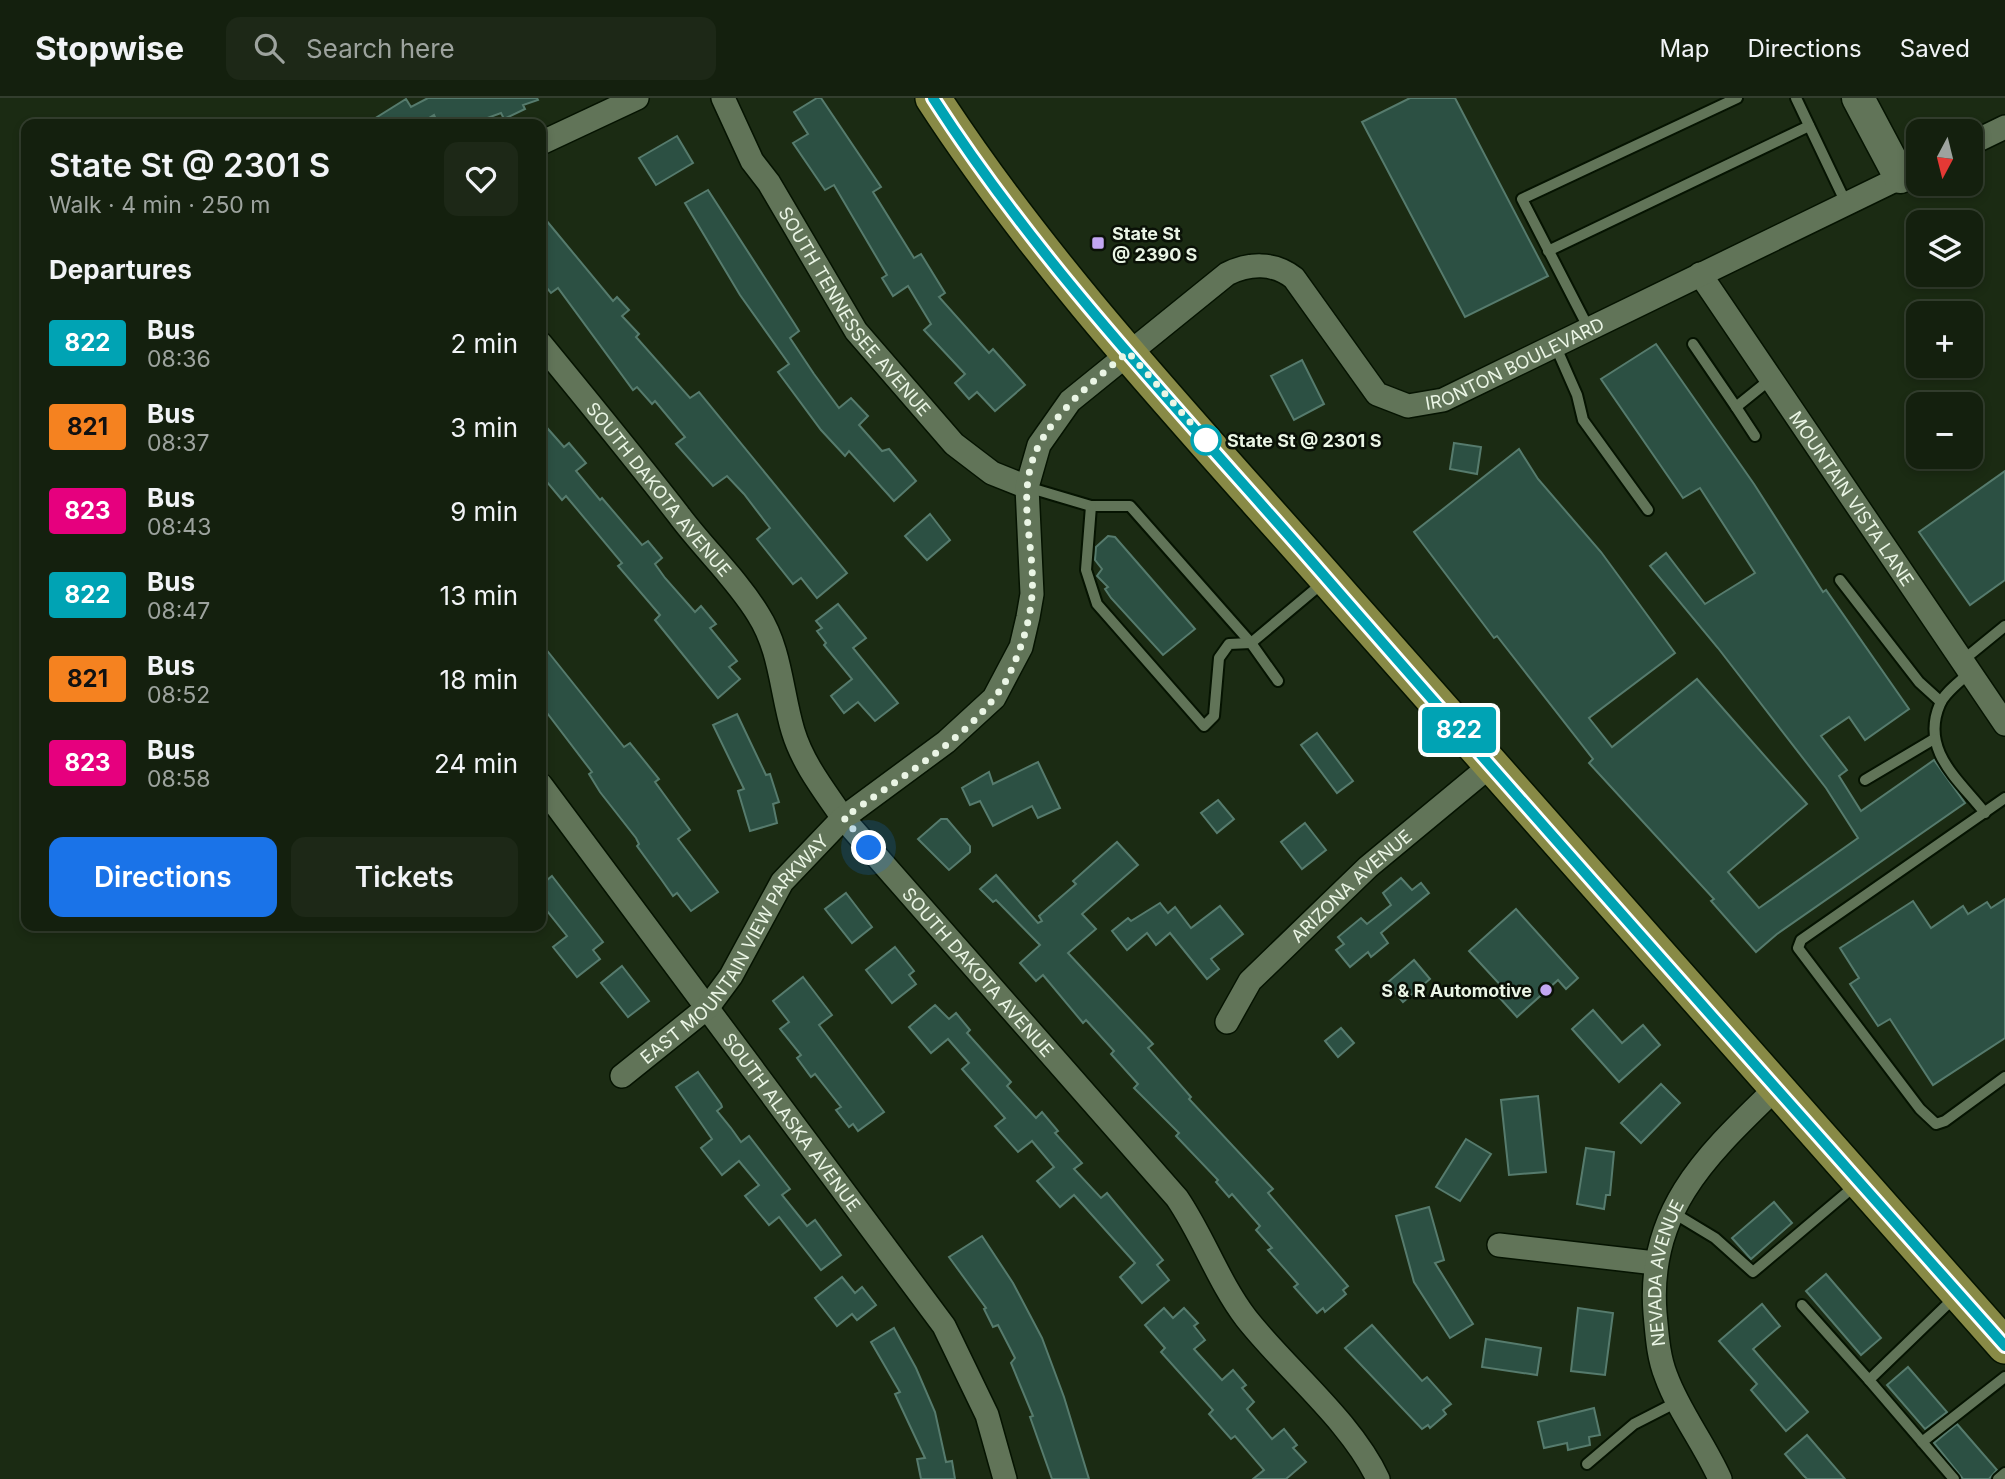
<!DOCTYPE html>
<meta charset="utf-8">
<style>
body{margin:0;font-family:Inter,sans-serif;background:#1d2817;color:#f1f3f6;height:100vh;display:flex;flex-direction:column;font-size:26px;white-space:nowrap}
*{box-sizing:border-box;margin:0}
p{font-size:23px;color:#9da39e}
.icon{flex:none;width:38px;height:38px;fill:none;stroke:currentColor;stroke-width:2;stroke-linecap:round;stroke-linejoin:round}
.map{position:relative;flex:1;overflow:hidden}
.side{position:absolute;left:21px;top:21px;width:525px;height:812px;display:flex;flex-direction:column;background:#14200e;border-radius:14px;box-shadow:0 4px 10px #0003,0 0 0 2px #333e2e}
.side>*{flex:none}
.badge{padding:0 14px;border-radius:5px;font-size:24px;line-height:46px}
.needle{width:46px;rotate:187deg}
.controls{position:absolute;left:1906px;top:21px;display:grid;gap:14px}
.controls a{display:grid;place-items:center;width:77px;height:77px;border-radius:14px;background:#14200e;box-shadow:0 4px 10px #0003,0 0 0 2px #333e2e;font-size:35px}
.you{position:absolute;width:35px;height:35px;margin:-18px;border:5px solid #fff;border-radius:50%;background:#1a73e8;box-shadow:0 0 0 10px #1a73e833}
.map>.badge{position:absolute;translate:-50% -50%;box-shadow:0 0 0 4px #fff}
h2{padding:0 28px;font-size:26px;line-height:63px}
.round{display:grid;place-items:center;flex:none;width:74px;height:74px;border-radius:14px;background:#1d2817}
.overview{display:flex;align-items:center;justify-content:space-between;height:119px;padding:0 28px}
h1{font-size:33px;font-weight:600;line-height:52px}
.cta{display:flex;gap:14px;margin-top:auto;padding:14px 28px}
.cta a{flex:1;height:80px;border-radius:14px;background:#1a73e8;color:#fff;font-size:28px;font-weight:600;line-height:80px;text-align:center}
.cta a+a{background:#1d2817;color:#f1f3f6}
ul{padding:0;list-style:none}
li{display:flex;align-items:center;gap:21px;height:84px;padding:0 28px}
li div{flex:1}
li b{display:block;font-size:26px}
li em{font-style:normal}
li .badge{min-width:77px;font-weight:700;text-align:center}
header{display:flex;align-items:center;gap:42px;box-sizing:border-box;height:98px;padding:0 35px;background:#14200e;border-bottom:2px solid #333e2e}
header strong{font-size:33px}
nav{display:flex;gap:38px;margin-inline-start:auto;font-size:24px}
.search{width:490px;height:63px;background:#1d2817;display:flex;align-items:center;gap:18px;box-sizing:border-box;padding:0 24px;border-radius:14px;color:#9da39e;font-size:26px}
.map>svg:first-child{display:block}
</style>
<header>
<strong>Stopwise</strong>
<div class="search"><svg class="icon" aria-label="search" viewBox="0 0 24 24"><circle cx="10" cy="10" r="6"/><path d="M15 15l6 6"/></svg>Search here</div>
<nav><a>Map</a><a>Directions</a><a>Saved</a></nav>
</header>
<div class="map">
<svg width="2005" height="1381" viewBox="0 0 2005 1381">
<rect width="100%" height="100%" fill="#1b2b13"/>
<!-- building -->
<g fill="#2c5043" stroke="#567b6d" stroke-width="2">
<path d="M428 0H537L538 2 523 7 525 11 504 21 501 15 471 26H438L434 17 419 26H366L406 1 411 9Z"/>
<path d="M817 0H821L881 89 873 94 914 160 921 156 945 195 939 199 989 255 993 251 1025 287 995 313 977 294 969 301 955 285 965 276 924 232 931 226 908 188 893 198 882 180 887 177 834 87 825 92 793 45 808 36 794 14Z"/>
<path d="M1410 0H1455L1548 178 1465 219 1362 24Z"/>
<path d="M677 38 693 65 656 87 639 60Z"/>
<path d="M708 92 794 225 799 233 790 240 814 276 839 310 851 300 868 318 859 327 882 353 889 351 916 383 894 403 849 353 845 358 821 332 778 274 789 266 740 197 685 105Z"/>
<path d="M541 116 613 203 617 199 629 212 622 218 639 236 636 239 690 300 699 294 847 475 817 500 801 480 793 486 757 441 770 430 744 396 727 378 713 388 676 346 685 339 655 303 652 306 637 289 633 292 558 190 551 195 541 183Z"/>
<path d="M1656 246 1754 386 1823 494 1826 492 1909 611 1865 642 1849 619 1821 638 1847 672 1839 678 1861 713 1934 662 1965 705 1777 836 1756 854 1711 803 1714 801 1589 665 1593 661 1497 538 1494 540 1414 434 1519 351 1538 381 1601 454 1675 555 1589 620 1612 649 1697 581 1807 706 1728 774 1759 810 1858 740 1826 690 1718 550 1650 468 1666 455 1705 506 1755 475 1700 390 1683 400 1601 281Z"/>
<path d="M1302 262 1324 306 1294 322 1271 278Z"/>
<path d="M541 323 564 349 569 345 586 365 576 373 600 402 602 400 642 447 648 443 662 460 655 466 665 480 695 514 701 508 716 526 710 530 737 563 729 569 740 581 718 600 655 522 660 517 618 468 622 465 566 398 562 402 541 377Z"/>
<path d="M1454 345 1481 349 1477 376 1450 371Z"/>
<path d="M2005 373V482L1970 507 1919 434Z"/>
<path d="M930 416 950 442 927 462 905 438Z"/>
<path d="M1108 438 1115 439 1195 531 1163 557 1111 500 1105 491 1108 489 1097 478 1102 471 1095 462 1096 449Z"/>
<path d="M838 506 866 540 853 550 898 605 875 623 858 604 844 615 831 598 852 581 824 547 826 545 817 533 822 530 816 523Z"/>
<path d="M541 545 624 649 630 645 659 681 655 684 690 732 678 741 718 794 691 813 677 795 673 798 661 781 637 748 639 746 636 740 600 694 589 676 592 674 541 607Z"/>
<path d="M737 616 766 677 770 676 779 704 773 706 777 725 750 733 738 693 744 691 713 627Z"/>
<path d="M1317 635 1353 683 1337 695 1301 647Z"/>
<path d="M1038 664 1060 710 1038 720 1032 708 993 728 980 703 970 707 962 690 989 674 993 686Z"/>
<path d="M1218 702 1234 721 1217 735 1201 715Z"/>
<path d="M941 721H947L970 748V754L949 772 918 741Z"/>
<path d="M1305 725 1326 752 1302 771 1281 744Z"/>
<path d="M1117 744 1138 767 1082 816 1096 831 1068 855 1153 946 1148 950 1191 999 1189 1001 1273 1091 1268 1095 1348 1188 1343 1192 1346 1196 1325 1214 1323 1210 1317 1215 1294 1189 1298 1186 1268 1152 1272 1150 1256 1132 1260 1128 1232 1096 1229 1099 1216 1084 1218 1082 1176 1038 1179 1035 1134 990 1138 986 1111 956 1114 953 1086 922 1083 925 1043 877 1036 883 1020 865 1040 847 996 802 993 804 980 791 996 777 1038 825 1042 823 1039 818 1076 786 1073 783Z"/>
<path d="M552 778 603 844 593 852 600 861 577 879 553 849 567 838 547 813 541 818V787Z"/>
<path d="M1401 780 1412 792 1421 785 1429 795 1381 835 1388 845 1371 859 1368 854 1350 869 1336 852 1344 846 1338 839 1361 820 1367 826 1391 807 1383 795Z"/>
<path d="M846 795 872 829 852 845 825 811Z"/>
<path d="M2005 801V940L1933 987 1890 921 1878 928 1850 886 1859 880 1840 850 1913 803 1931 830 1963 808 1968 816 1987 804 1991 810Z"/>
<path d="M1160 805 1168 815 1175 809 1191 830 1220 808 1243 836 1211 861 1219 871 1207 881 1170 835 1156 847 1147 835 1127 852 1112 833 1128 820 1131 823Z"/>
<path d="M1516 811 1578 880 1566 891 1558 882 1517 919 1498 898 1505 892 1469 853Z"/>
<path d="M895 849 914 873 909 877 916 886 892 905 866 872Z"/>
<path d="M1414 862 1430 881 1403 904 1387 885Z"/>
<path d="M622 868 649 903 628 919 601 885Z"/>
<path d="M803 879 832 917 819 927 884 1014 858 1033 853 1026 849 1029 836 1012 841 1009 815 976 811 979 797 960 801 957 780 931 789 924 773 903Z"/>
<path d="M935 907 949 921 956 915 970 932 967 935 1011 984 1007 988 1036 1020 1042 1014 1058 1033 1055 1035 1082 1065 1074 1071 1101 1100 1107 1095 1163 1162 1157 1167 1169 1182 1142 1205 1120 1179 1135 1165 1074 1097 1060 1109 1037 1083 1054 1069 1032 1043 1018 1054 995 1028 1005 1020 962 971 969 965 948 941 931 955 909 929Z"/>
<path d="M1593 912 1622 945 1643 927 1660 947 1619 984 1572 931Z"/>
<path d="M1341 930 1354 945 1338 959 1325 943Z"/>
<path d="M698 974 721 1006 722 1009 717 1013 731 1030 741 1044 749 1038 790 1091 782 1097 807 1128 815 1122 841 1157 821 1172 779 1119 769 1127 745 1098 759 1087 739 1063 722 1077 701 1050 712 1041 676 989Z"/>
<path d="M1661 986 1680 1005 1641 1045 1621 1025Z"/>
<path d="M1538 998 1546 1074 1509 1077 1501 1002Z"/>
<path d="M1466 1041 1491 1056 1460 1103 1436 1089Z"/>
<path d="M1586 1050 1614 1054 1610 1097H1606L1604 1111 1577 1106Z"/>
<path d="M1774 1104 1792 1125 1751 1161 1732 1140Z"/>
<path d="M1429 1109 1444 1162 1435 1165 1473 1226 1450 1240 1414 1184 1396 1118Z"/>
<path d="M982 1138 1013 1185 1042 1240 1064 1299 1089 1381H1052L1030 1319 1033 1318 1011 1265 1015 1260 998 1227 993 1229 984 1211 986 1210 949 1159Z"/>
<path d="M1826 1176 1881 1240 1861 1257 1806 1193Z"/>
<path d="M842 1179 855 1195 862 1189 876 1207 857 1222 852 1216 837 1228 815 1200Z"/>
<path d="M1762 1206 1780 1228 1753 1251 1808 1314 1786 1333 1751 1292 1757 1286 1719 1243Z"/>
<path d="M1164 1210 1173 1220 1184 1210 1198 1225 1194 1228 1205 1242 1194 1251 1222 1282 1233 1272 1246 1287 1242 1290 1254 1304 1247 1311 1272 1341 1284 1331 1297 1347 1293 1350 1306 1364 1286 1381H1253L1264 1372 1235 1338 1231 1341 1209 1316 1213 1312 1161 1254 1165 1250 1145 1227Z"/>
<path d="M1578 1210 1613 1215 1605 1277 1571 1273Z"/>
<path d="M1372 1227 1422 1283 1427 1279 1451 1306 1443 1312 1446 1316 1430 1330 1428 1327 1422 1331 1345 1250Z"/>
<path d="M894 1230 916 1270 935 1314 946 1364 952 1363 955 1381H921L917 1361 925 1360 895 1296 900 1294 871 1244Z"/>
<path d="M1486 1241 1541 1250 1537 1277 1482 1269Z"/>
<path d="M1908 1269 1947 1314 1925 1331 1887 1287Z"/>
<path d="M1594 1310 1600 1337 1589 1339 1590 1347 1568 1352 1567 1345 1544 1350 1538 1324Z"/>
<path d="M1957 1326 1997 1372 1989 1381H1963L1934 1345Z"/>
<path d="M1807 1337 1845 1381H1807L1803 1377 1785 1356Z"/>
</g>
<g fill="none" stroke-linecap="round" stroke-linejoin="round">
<!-- lane casing -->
<g stroke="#051301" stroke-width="14">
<g id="lane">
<path d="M1796 0 1846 105"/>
<path d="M1548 153 1809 28"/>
<path d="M1589 231 1522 101 1737 0"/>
<path d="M1693 246 1736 309 1772 280"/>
<path d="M1555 247 1577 297 1583 322 1648 412"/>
<path d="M1736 309 1755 338"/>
<path d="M1027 389 1091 408H1130L1251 545 1278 583"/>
<path d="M1091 408 1086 472 1097 506 1204 628 1214 618 1219 560 1229 546 1251 545 1325 483"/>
<path d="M1840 482 1919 584 1941 604"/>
<path d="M1962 563 2005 528"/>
<path d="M1970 574C1961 583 1945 594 1940 606 1920 652 1958 681 1985 715"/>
<path d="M1865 682 1934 641"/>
<path d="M2005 700 1801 842 1798 850 1920 1011 1936 1026 1945 1023 2005 979"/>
<path d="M1672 1114 1715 1140 1753 1174 1857 1086"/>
<path d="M1954 1200 1869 1282 1954 1381"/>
<path d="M1802 1207 1869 1282"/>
<path d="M1922 1344 2005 1279"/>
<path d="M1587 1366 1634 1326 1677 1304"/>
<path d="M1998 1381 2005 1375"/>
</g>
</g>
<!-- street casing -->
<g stroke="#051301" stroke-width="26">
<g id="street">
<path id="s1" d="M723 0 752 63 769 85 856 233 954 346 992 375 1027 389"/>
<path d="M541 45 637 0"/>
<path d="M1970 46 2005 29"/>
<path id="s2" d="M1700 176 2005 626"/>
<path id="s3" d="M541 246C587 302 633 358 678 416 703 450 736 480 758 516 781 552 781 593 793 633 803 666 824 692 843 720L1177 1100C1203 1138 1218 1183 1246 1220 1286 1271 1351 1323 1378 1381"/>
<path id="s4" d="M541 687 944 1228 987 1317 1005 1381"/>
<path id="s5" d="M1227 924 1250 883 1368 769 1490 668"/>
<path id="s6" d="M622 978 708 909 731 878 782 784 843 720 946 644 994 600 1021 549 1028 519 1032 496 1027 389 1039 347 1070 303 1227 176C1249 165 1274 164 1294 180L1377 296 1408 308 1443 302 1918 71"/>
<path d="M1499 1147 1655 1165"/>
<path id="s7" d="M1720 1381C1704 1345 1679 1314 1666 1278 1658 1258 1657 1236 1655 1215 1647 1112 1707 1057 1775 991"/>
</g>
</g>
<!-- secondary casing -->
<g stroke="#051301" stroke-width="35">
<path id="secondary" d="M1858 0 1900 79"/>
</g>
<!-- primary casing -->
<g stroke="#051301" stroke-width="38">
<path id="primary" d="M933 0C1050 180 1201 337 1342 498 1562 749 1783 999 2005 1248"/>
</g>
<!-- lane -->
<use href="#lane" stroke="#617458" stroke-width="10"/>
<!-- street -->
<use href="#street" stroke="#617458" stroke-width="23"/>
<!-- secondary -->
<use href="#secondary" stroke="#617458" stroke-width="32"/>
<!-- primary -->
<use href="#primary" stroke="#888a46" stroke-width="35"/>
</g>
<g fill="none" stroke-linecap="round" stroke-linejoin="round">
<!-- line casing -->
<g stroke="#fff" stroke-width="16">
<path id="line" d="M933 0C1043 172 1187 320 1320 473 1546 733 1776 990 2005 1248"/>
</g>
<!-- line -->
<use href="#line" stroke="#00a3b4" stroke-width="10"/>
<!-- walk -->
<path stroke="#eaf5e5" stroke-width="7" stroke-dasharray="0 12.6" d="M869 750 844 720C895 682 978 636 1008 579 1020 554 1030 525 1032 497 1036 446 1013 395 1040 345 1062 307 1095 282 1128 254L1206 342"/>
</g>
<!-- markers -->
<g fill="#c3a7f2" stroke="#0a1107" stroke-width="2.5">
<rect x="1091" y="138" width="14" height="14" rx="3.5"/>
<circle cx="1546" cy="892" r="7"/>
</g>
<circle fill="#fff" stroke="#00a3b4" stroke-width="3.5" cx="1206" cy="342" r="14"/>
<g text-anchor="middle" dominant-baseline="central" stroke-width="5" stroke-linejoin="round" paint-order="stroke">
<!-- poi labels -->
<g font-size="18" font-weight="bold" fill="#eaf5e5" stroke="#0a1107" text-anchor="start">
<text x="1112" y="135">State St<tspan x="1112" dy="21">@ 2390 S</tspan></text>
<text x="1532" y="892" text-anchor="end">S &amp; R Automotive</text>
</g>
<!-- street labels -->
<g font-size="18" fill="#eaf5e5" stroke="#0a1107">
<text stroke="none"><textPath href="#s1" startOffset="252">SOUTH TENNESSEE AVENUE</textPath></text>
<text stroke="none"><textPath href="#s6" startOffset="1418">IRONTON BOULEVARD</textPath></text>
<text stroke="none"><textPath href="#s3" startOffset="187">SOUTH DAKOTA AVENUE</textPath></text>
<text stroke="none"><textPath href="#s2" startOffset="271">MOUNTAIN VISTA LANE</textPath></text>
<text stroke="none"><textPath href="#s5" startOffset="186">ARIZONA AVENUE</textPath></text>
<text stroke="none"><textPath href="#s6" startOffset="172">EAST MOUNTAIN VIEW PARKWAY</textPath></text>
<text stroke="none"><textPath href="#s3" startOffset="775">SOUTH DAKOTA AVENUE</textPath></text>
<text stroke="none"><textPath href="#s4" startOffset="420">SOUTH ALASKA AVENUE</textPath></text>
<text stroke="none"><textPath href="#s7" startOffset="222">NEVADA AVENUE</textPath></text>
</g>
<!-- stop labels -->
<g font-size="18" font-weight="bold" fill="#eaf5e5" stroke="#0a1107" text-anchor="start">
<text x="1227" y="342">State St @ 2301 S</text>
</g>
</g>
</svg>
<div class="controls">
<a><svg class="needle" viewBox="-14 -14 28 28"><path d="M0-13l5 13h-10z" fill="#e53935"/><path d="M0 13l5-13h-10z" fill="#9da39e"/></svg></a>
<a><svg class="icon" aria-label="layers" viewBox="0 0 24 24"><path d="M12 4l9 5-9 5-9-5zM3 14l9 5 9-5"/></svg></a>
<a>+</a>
<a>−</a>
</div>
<div class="you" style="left:869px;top:750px"></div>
<b class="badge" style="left:1459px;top:632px;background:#00a3b4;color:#fff">822</b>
<section class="side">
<div class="overview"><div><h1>State St @ 2301 S</h1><p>Walk · 4 min · 250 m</p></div><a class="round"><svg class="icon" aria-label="heart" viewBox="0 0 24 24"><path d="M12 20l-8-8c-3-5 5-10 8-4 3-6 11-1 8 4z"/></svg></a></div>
<h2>Departures</h2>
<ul>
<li><span class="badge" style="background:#00a3b4;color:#fff">822</span><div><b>Bus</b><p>08:36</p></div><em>2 min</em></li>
<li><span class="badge" style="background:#f58220;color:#111">821</span><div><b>Bus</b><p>08:37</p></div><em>3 min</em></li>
<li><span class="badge" style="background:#e6007e;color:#fff">823</span><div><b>Bus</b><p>08:43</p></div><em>9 min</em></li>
<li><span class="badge" style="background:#00a3b4;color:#fff">822</span><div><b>Bus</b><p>08:47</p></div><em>13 min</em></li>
<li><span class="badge" style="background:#f58220;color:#111">821</span><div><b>Bus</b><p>08:52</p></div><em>18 min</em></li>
<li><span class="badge" style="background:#e6007e;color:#fff">823</span><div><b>Bus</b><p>08:58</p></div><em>24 min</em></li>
</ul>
<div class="cta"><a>Directions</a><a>Tickets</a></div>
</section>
</div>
